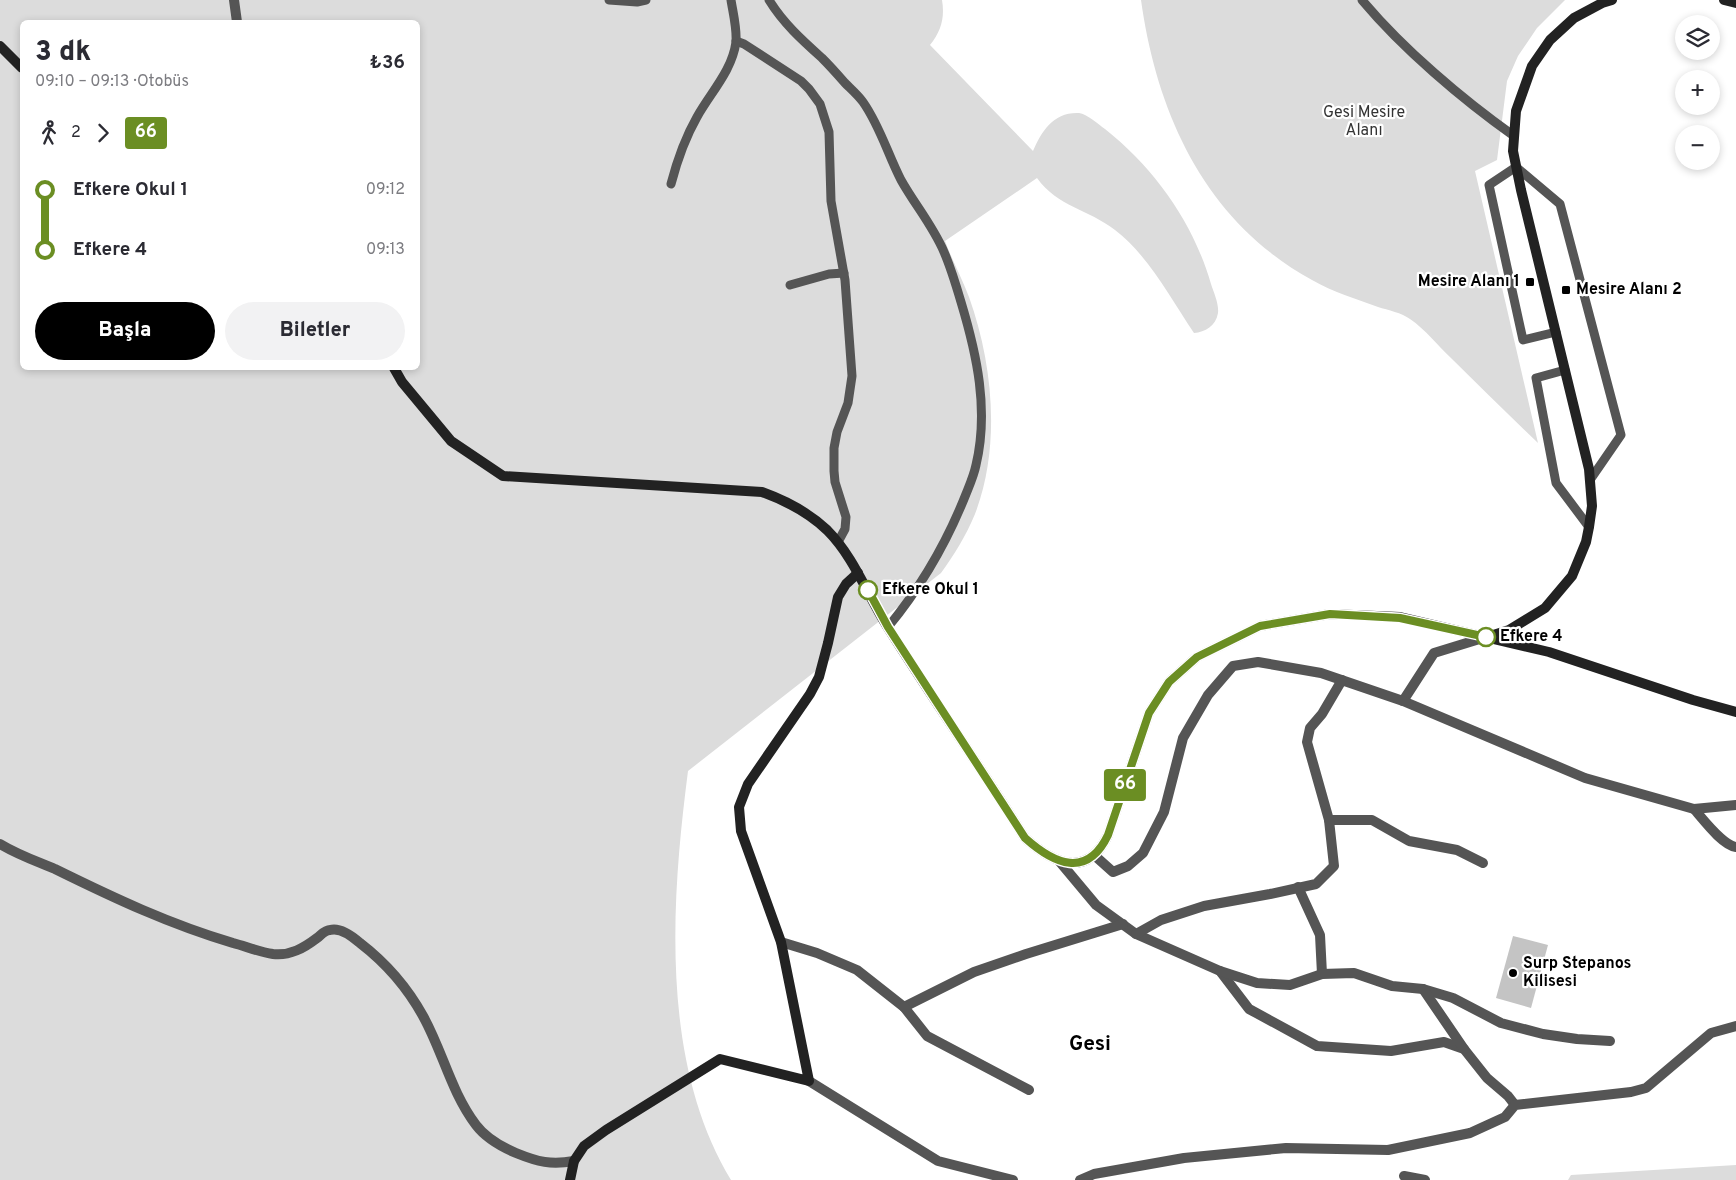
<!DOCTYPE html>
<html lang="tr">
<meta charset="utf-8">
<style>
body{margin:0;font-family:Overpass,sans-serif;background:#f2f2f3;color:#2b2b33;height:100vh;display:flex;flex-direction:column;font-size:19px;white-space:nowrap}
*{box-sizing:border-box;margin:0}
p{font-size:16px;color:#7c7c81}
.icon{flex:none;width:28px;height:28px;fill:none;stroke:currentColor;stroke-width:2;stroke-linecap:round;stroke-linejoin:round}
.map{position:relative;flex:1;overflow:hidden}
.sheet{position:absolute;left:20px;top:20px;width:400px;height:350px;display:flex;flex-direction:column;background:#fff;border-radius:8px;box-shadow:0 2px 8px #0003}
.sheet>*{flex:none}
.badge{padding:0 10px;border-radius:4px;font-size:18px;line-height:32px}
.fabs{position:absolute;left:1675px;top:15px;display:grid;gap:10px}
.fabs a{display:grid;place-items:center;width:45px;height:45px;border-radius:50%;background:#fff;box-shadow:0 2px 8px #0003;font-size:25px}
.map>.badge{position:absolute;translate:-50% -50%;box-shadow:0 0 0 2px #fff}
.legs{display:flex;align-items:center;gap:8px;height:55px;padding:0 15px;font-size:16px}
.legs p{margin-inline-start:auto}
.summary{display:flex;align-items:center;justify-content:space-between;height:85px;padding:0 15px}
h1{font-size:28px;font-weight:800;line-height:38px}
.cta{display:flex;gap:10px;margin-top:auto;padding:10px 15px}
.cta a{flex:1;height:58px;border-radius:30px;background:#000;color:#fff;font-size:20px;font-weight:800;line-height:58px;text-align:center}
.cta a+a{background:#f2f2f3;color:#2b2b33}
ul{padding:0 15px;list-style:none}
li{display:flex;align-items:center;gap:18px;height:60px;font-size:19px}
li i{display:grid;place-items:center;width:8px;height:100%;margin:0 6px;background:currentColor}
li i::after{content:'';width:12px;height:12px;margin:-6px;border:4px solid;border-radius:50%;background:#fff}
li p{margin-inline-start:auto}
li:first-child i{background:linear-gradient(#0000 50%,currentColor 0)}
li:last-child i{background:linear-gradient(currentColor 50%,#0000 0)}
.map>svg:first-child{display:block}
</style>
<div class="map">
<svg width="1736" height="1180" viewBox="0 0 1736 1180">
<rect width="100%" height="100%" fill="#fff"/>
<!-- green -->
<g fill="#dcdcdc" fill-rule="evenodd">
<path d="M0 0H942C945 18 941 31 930 45L1033 151C1042 131 1053 112 1079 113 1087 114 1098 124 1105 129 1155 169 1193 222 1211 284 1214 293 1219 304 1218 313 1216 326 1205 332 1194 333 1171 299 1148 255 1115 230 1088 209 1058 207 1037 178L945 241C952 260 962 278 969 297 993 364 1001 446 975 514 966 536 954 555 941 573L688 771C671 902 660 1063 731 1180H0ZM22 22H418V368H22Z"/>
<path d="M1141 0H1565L1537 28 1518 56 1507 81 1497 160 1475 171 1538 443C1509 415 1480 387 1451 358 1438 346 1425 329 1410 319 1402 313 1388 310 1378 307 1356 299 1333 292 1312 280 1206 222 1157 115 1141 0Z"/>
<path d="M1736 1165V1180H1568L1571 1175Z"/>
</g>
<!-- building -->
<path fill="#c4c4c4" d="M1513 936 1548 945 1531 1008 1496 998Z"/>
<g fill="none" stroke-linecap="round" stroke-linejoin="round">
<!-- lane -->
<g stroke="#555" stroke-width="9">
<path d="M609 0 637 2 646 0"/>
<path d="M769 0C783 23 802 40 822 58 830 66 838 75 845 83 851 89 858 95 863 102 880 126 888 155 901 180 915 205 933 226 944 252 951 268 956 285 961 302 977 355 989 410 976 465 974 475 970 484 966 494 947 542 921 587 888 627"/>
<path d="M1362 0C1403 49 1462 99 1514 136"/>
<path d="M736 41 744 44 801 81 809 89 820 104 829 132 831 201 845 280 852 376 848 403 837 432 834 448V471L835 482 846 517 845 529 838 542"/>
<path d="M671 184C677 161 685 138 697 117 711 92 732 71 736 42 737 28 733 13 731 0"/>
<path d="M790 285 829 274 844 273"/>
<path d="M1556 332 1523 340 1489 185 1516 167 1560 204 1621 435 1590 480"/>
<path d="M1565 370 1536 378 1556 483 1589 527"/>
</g>
<!-- street -->
<g stroke="#555" stroke-width="10">
<path d="M234 0 237 22"/>
<path d="M1403 701 1434 653 1486 637"/>
<path d="M1694 809C1703 819 1722 845 1736 847"/>
<path d="M1329 820H1372L1409 841 1457 850 1483 863"/>
<path d="M0 844C18 855 36 861 55 869 114 898 169 924 233 943 245 946 259 952 273 954 290 956 304 948 317 938 321 935 325 930 330 930 340 927 352 936 360 943 386 963 407 987 423 1016 443 1052 451 1092 476 1125 485 1137 502 1147 516 1153 538 1162 551 1165 574 1161"/>
<path d="M1094 855 1113 872 1128 866 1143 853 1164 812 1183 738 1208 695 1233 666 1258 662 1321 673 1403 701 1585 778 1694 809 1736 805"/>
<path d="M1060 862 1096 905 1136 934 1220 971 1249 1009 1317 1046 1391 1051 1444 1042 1464 1049 1487 1078 1508 1096 1515 1105"/>
<path d="M1298 887 1320 935 1322 974"/>
<path d="M1136 934 1161 920 1204 906 1270 894 1316 884 1334 866 1329 820 1307 742 1310 728 1322 714 1342 680"/>
<path d="M781 942 817 953 857 970 904 1007 974 972 1026 954 1123 924"/>
<path d="M1220 971 1257 983 1290 985 1322 974 1354 973 1392 986 1423 989 1453 998 1501 1023 1543 1034 1577 1039 1610 1041"/>
<path d="M1423 989 1464 1049"/>
<path d="M904 1007 927 1036 1029 1090"/>
<path d="M809 1081 938 1161 1013 1180"/>
<path d="M1404 1176 1425 1180"/>
<path d="M1080 1180 1094 1174 1184 1158 1286 1148 1388 1150 1470 1133 1505 1117 1515 1105 1631 1092 1646 1088 1711 1033 1736 1026"/>
</g>
<!-- secondary -->
<g stroke="#222" stroke-width="10">
<path d="M1724 0 1736 3"/>
<path d="M0 46 22 68"/>
<path d="M394 368 402 382 451 441 503 476 762 492C787 501 808 512 827 530 854 557 867 594 887 626 932 697 980 767 1025 838 1054 864 1087 879 1108 835L1149 713 1169 682 1197 657 1260 626 1330 614 1400 617 1549 652 1693 700 1736 712"/>
<path d="M1487 637 1509 630 1545 608 1572 576 1586 542 1589 527 1592 506 1589 469 1521 190 1513 151 1516 111 1532 66 1550 40 1574 18 1602 3 1612 0"/>
<path d="M570 1180 574 1161 584 1146 606 1130 720 1059 809 1081 781 942 741 831 739 807 748 784 810 694 819 677 828 643 838 597 846 584 858 573"/>
</g>
</g>
<g fill="none" stroke-linecap="round" stroke-linejoin="round">
<!-- line-1 casing -->
<g stroke="#fff" stroke-width="11">
<path id="line-1" d="M868 590 888 627 1025 838C1054 864 1087 879 1108 835L1149 713 1169 682 1197 657 1260 626 1330 614 1400 618 1486 637"/>
</g>
<!-- line-1 -->
<use href="#line-1" stroke="#6b8e23" stroke-width="8"/>
</g>
<!-- markers -->
<g fill="#000" stroke="#fff" stroke-width="2">
<rect x="1525" y="277" width="10" height="10" rx="2.5"/>
<rect x="1561" y="285" width="10" height="10" rx="2.5"/>
<circle cx="1513" cy="973" r="5"/>
</g>
<g fill="#fff" stroke="#6b8e23" stroke-width="2.5">
<circle cx="868" cy="590" r="9"/>
<circle cx="1486" cy="637" r="9"/>
</g>
<g text-anchor="middle" dominant-baseline="central" stroke-width="4.5" stroke-linejoin="round" paint-order="stroke">
<!-- park labels -->
<g font-size="16" fill="#333" stroke="#fff">
<text x="1364" y="113">Gesi Mesire<tspan x="1364" dy="18">Alanı</tspan></text>
</g>
<!-- poi labels -->
<g font-size="16" font-weight="bold" fill="#000" stroke="#fff" text-anchor="start">
<text x="1520" y="282" text-anchor="end">Mesire Alanı 1</text>
<text x="1576" y="290">Mesire Alanı 2</text>
<text x="1523" y="964">Surp Stepanos<tspan x="1523" dy="18">Kilisesi</tspan></text>
</g>
<!-- stop labels -->
<g font-size="16" font-weight="bold" fill="#000" stroke="#fff" text-anchor="start">
<text x="882" y="590">Efkere Okul 1</text>
<text x="1500" y="637">Efkere 4</text>
</g>
<!-- district labels -->
<g font-size="21" font-weight="bold" fill="#000" stroke="#fff">
<text x="1090" y="1044">Gesi</text>
</g>
</g>
</svg>
<div class="fabs">
<a><svg class="icon" aria-label="layers" viewBox="0 0 24 24"><path d="M12 4l9 5-9 5-9-5zM3 14l9 5 9-5"/></svg></a>
<a>+</a>
<a>−</a>
</div>
<b class="badge" style="left:1125px;top:785px;background:#6b8e23;color:#fff">66</b>
<section class="sheet">
<div class="summary"><div><h1>3 dk</h1><p>09:10 – 09:13 · Otobüs</p></div><b>₺36</b></div>
<div class="legs"><svg class="icon" aria-label="walk" viewBox="0 0 24 24"><circle cx="13" cy="4" r="2"/><path d="M13 8l-2 6 4 7M11 14l-3 7M7 12l3-4h3l4 4"/></svg>2<svg class="icon" aria-label="forward" viewBox="0 0 24 24"><path d="M9 5l7 7-7 7"/></svg><b class="badge" style="background:#6b8e23;color:#fff">66</b></div>
<ul>
<li><i style="color:#6b8e23"></i><b>Efkere Okul 1</b><p>09:12</p></li>
<li><i style="color:#6b8e23"></i><b>Efkere 4</b><p>09:13</p></li>
</ul>
<div class="cta"><a>Başla</a><a>Biletler</a></div>
</section>
</div>
